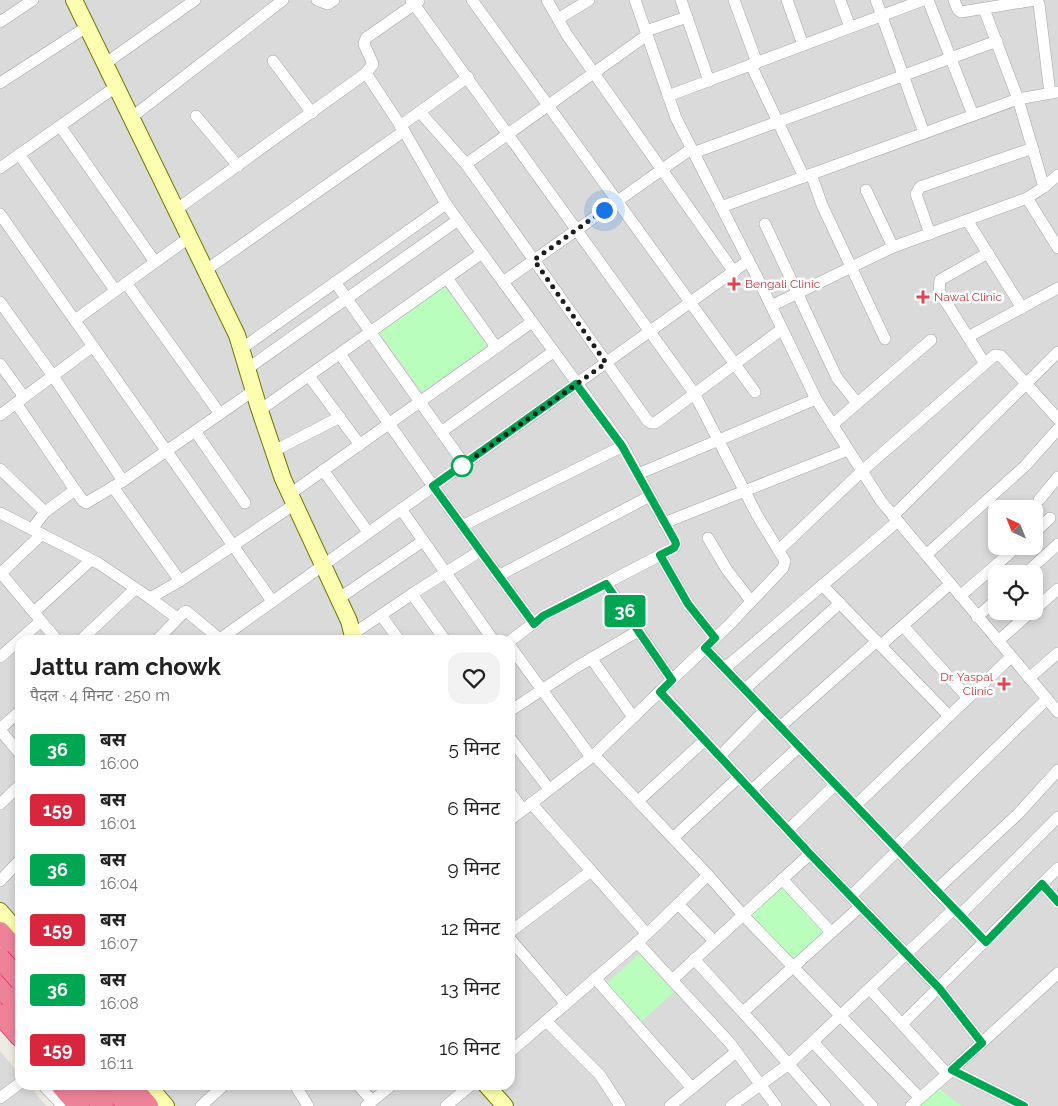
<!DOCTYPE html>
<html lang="hi">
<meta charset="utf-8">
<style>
body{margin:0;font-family:Raleway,"Noto Sans Devanagari",sans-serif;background:#f2f2f2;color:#222;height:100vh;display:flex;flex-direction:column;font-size:19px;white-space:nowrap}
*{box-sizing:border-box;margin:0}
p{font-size:16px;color:#767676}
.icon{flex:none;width:28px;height:28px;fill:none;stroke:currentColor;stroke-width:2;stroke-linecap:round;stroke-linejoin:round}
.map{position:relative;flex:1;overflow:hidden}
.side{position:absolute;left:15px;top:635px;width:500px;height:455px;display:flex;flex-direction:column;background:#fff;border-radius:15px;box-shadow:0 2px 8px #0003}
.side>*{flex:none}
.badge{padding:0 10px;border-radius:4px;font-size:18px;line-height:32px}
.needle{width:32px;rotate:317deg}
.fabs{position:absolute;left:988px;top:500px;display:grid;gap:10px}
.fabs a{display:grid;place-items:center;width:55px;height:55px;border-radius:10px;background:#fff;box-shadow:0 2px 8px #0003;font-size:25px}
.you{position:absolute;width:25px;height:25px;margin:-12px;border:4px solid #fff;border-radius:50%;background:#1a73e8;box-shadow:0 0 0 8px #1a73e833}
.map>.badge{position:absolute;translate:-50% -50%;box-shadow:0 0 0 2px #fff}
.round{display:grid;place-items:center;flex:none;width:52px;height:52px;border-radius:15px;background:#f2f2f2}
.overview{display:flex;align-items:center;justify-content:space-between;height:85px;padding:0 15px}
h1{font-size:24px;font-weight:700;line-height:38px}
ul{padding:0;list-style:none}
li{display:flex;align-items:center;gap:15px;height:60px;padding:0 15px}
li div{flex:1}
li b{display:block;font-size:19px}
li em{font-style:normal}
li .badge{min-width:55px;font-weight:700;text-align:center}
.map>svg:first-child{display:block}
</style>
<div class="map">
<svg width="1058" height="1106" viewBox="0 0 1058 1106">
<rect width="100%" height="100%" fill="#efebe2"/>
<!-- residential -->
<g fill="#dbdada" fill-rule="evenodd">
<path d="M0 0H1058V1106H170L152 1085H510V640H20V926L0 902ZM996 509H1034V546H996ZM996 574H1034V611H996Z"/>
<path d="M0 1051 20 1075V1085H29L46 1106H0Z"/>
</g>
<!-- park -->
<g fill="#bafebe">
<path d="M444 286 487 346 422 392 379 332Z"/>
<path d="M781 886 823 931 794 959 751 915Z"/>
<path d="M639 954 674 992 642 1021 607 983Z"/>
<path d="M937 1087 961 1106H916Z"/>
</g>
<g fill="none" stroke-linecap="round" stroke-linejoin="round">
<!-- street casing -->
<g stroke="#a4a4a4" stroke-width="12">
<g id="street">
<path d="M317 0 328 4 334 0"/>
<path d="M411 0 694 393 757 515 785 561 783 568 731 623 594 755 510 820"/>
<path d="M472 0 755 392"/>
<path d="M547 0 567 35 734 272"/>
<path d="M635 0 676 118 759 281 816 399 881 501 1058 712"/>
<path d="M681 0 709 81"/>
<path d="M734 0 757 63"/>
<path d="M787 0 803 45"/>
<path d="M840 0 850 27"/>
<path d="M876 0 924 133"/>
<path d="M928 0 973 115"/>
<path d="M954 0 958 10 961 12 1035 0"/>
<path d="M1036 0 1039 4 1050 93"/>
<path d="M984 9 1018 99 1044 187"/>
<path d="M558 19 589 0"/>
<path d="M0 22 33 0"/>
<path d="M646 31 687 17"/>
<path d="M273 61 312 113"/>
<path d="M106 63 195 0"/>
<path d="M751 65 804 177"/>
<path d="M366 73 404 131 446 204 623 446 676 544 674 548 543 616 510 641"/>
<path d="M0 83 88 26"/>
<path d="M668 96 923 0"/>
<path d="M420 112 466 164 647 420 651 423H655L782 329"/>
<path d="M196 116 238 166"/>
<path d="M132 117 283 0"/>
<path d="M60 126 155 262"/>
<path d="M400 126 468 77"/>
<path d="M693 153 997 41"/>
<path d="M19 154 115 290"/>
<path d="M466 164 647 35"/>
<path d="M0 168 117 86"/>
<path d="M811 174 822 205 885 339"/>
<path d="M866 190 893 247"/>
<path d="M1027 198 1058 248"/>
<path d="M721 207 1018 99 1058 92"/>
<path d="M177 209 366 73 373 64 364 44 366 38 419 1"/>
<path d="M0 214 272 601"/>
<path d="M967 220 1022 308"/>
<path d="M765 224 837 378 857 403"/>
<path d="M930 234 916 194 920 187 1033 148"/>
<path d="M206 270 404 131"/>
<path d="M447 278 496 347"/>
<path d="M335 282 464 464"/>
<path d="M503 282 691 149"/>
<path d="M126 283 220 414"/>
<path d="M0 302 53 376 123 481"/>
<path d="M771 306 893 247 1027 198 1044 187 1058 175"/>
<path d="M75 320 190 237"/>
<path d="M968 337 1058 288"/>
<path d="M241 349 446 204"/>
<path d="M340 354 433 486 534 624"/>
<path d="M0 364 24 397"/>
<path d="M985 364 939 291 940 280 988 253"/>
<path d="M247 369 458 220"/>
<path d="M309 376 360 445"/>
<path d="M16 403 75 490 83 501 86 503 123 481 253 391"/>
<path d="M260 410 482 253"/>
<path d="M0 415 93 346"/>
<path d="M832 425 931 340"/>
<path d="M195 431 245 503"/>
<path d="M441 432 553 352"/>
<path d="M274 451 340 417"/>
<path d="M0 469 45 512"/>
<path d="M323 470 368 532"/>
<path d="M638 474 816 399"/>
<path d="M113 487 180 581"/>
<path d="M290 494 532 322"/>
<path d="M1039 500 1058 477"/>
<path d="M401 509 493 640"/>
<path d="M0 513 98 563 150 598 177 618"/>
<path d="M893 516 1058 352"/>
<path d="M664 523 848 450"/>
<path d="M462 526 623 446"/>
<path d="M32 529 45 512 75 490"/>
<path d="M1034 533 1050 518"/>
<path d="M708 538 727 570 751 601"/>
<path d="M779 550 862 471 995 355 1001 356 1058 419"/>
<path d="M660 555 688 604 715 638"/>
<path d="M926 555 1025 466 1058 429"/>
<path d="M0 572 57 640"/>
<path d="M0 574 42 534"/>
<path d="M1025 574 1058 544"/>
<path d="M498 576 650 496"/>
<path d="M606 583 672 680"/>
<path d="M822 585 949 716"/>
<path d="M412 594 445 640"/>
<path d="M960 596 1018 546"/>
<path d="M150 598 180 581 295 504"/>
<path d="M338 599 423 541"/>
<path d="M1034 610 1058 589"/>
<path d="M34 612 91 560"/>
<path d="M381 615 399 640"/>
<path d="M977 617 996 600"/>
<path d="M903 626 968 698"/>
<path d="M353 634 412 594 480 551"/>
<path d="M220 639 748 261"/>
<path d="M81 640 135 589"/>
<path d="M157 640 184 612 186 611 221 640"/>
<path d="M998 641 1032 611"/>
<path d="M881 645 950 584"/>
<path d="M510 646 591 757"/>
<path d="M705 648 985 942"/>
<path d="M0 657 41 621"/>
<path d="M591 658 633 717"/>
<path d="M725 668 898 521"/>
<path d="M1029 678 1058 653"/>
<path d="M745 689 840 603"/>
<path d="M660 691 810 854 939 988 982 1043"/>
<path d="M510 711 575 668 638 631"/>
<path d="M781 726 877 641"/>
<path d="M0 729 20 711"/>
<path d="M0 730 20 754"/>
<path d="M510 738 549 789"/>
<path d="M594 755 708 875 743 915 920 1098"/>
<path d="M720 756 765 710"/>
<path d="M752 790 800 746"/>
<path d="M510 792 523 810"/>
<path d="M638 801 705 740"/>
<path d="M531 803 647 934"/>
<path d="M0 804 20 785"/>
<path d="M856 805 1011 657"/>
<path d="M788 830 836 784"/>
<path d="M673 838 739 777"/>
<path d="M895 847 1047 699"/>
<path d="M782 879 831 932"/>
<path d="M0 881 20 860"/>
<path d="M1042 885 1058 901"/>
<path d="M936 890 1018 814 1058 770"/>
<path d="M851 896 898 850"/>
<path d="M678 904 714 941"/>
<path d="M960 915 1058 817"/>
<path d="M510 932 591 871"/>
<path d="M510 939 566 1004"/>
<path d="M637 942 730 1043 776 1106"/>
<path d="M694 959 757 1028 825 1106"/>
<path d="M595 978 692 1088"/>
<path d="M672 980 810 854"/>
<path d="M870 989 947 1074"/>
<path d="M743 1012 861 906"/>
<path d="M546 1021 600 1075 620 1106"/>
<path d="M902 1024 1058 868"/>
<path d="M813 1042 872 1106"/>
<path d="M510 1052 647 934 708 875"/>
<path d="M952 1070 1058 973"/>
<path d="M43 1085 63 1106"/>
<path d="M295 1085 308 1106"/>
<path d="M358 1085 372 1101"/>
<path d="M0 1098 20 1083"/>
<path d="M201 1106 224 1085"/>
<path d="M366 1106 392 1085"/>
<path d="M446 1106 471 1085"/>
<path d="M670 1106 736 1052"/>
<path d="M731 1106 789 1064 954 909"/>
<path d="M911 1106 952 1070 1024 1106"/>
</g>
</g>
<!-- secondary casing -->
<g stroke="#6e7800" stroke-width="18">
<g id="secondary">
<path d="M74 0 237 335 258 405 283 479 349 621 354 640"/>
<path d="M0 911 17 931"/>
<path d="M0 946 20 928"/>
<path d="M148 1085 166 1106"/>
<path d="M486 1085 505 1106"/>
</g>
</g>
<!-- highway casing -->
<g stroke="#e81462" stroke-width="21">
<g id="highway">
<path d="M0 932 20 955"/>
<path d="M0 986 20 1009"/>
<path d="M0 1014 20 1037"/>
<path d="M61 1085 79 1106"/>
<path d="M85 1085 103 1106"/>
<path d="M110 1085 128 1106"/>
<path d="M130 1085 148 1106"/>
</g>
</g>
<!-- street -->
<use href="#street" stroke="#fff" stroke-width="11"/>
<!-- secondary -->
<use href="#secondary" stroke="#fdffb0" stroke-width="16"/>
<!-- highway -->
<use href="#highway" stroke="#ee8299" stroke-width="20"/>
<!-- highway-bridge casing -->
<g stroke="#e81462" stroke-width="21" stroke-linecap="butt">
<path id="highway-bridge" d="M0 958 20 981"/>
</g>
<!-- highway-bridge -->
<use href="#highway-bridge" stroke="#ee8299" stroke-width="20"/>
</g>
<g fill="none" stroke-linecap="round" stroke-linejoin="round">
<!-- line casing -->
<g stroke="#fff" stroke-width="11">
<path id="line" d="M1024 1106 952 1070 982 1043 939 988 810 854 660 692 672 680 606 584 543 616 534 624 433 486 576 384 622 446 675 541 676 544 674 548 660 555 688 604 715 638 705 648 986 942 1042 884 1058 902"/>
</g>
<!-- line -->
<use href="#line" stroke="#00a651" stroke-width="8"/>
<!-- walk -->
<path stroke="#1d1d1d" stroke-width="5" stroke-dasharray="0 9" d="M462 466 606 363 534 260 604 210"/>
</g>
<!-- markers -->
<g fill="#e0444e" stroke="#fff" stroke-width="2">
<path d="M731.5 276.5h5v5h5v5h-5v5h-5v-5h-5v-5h5z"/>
<path d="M920.5 289.5h5v5h5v5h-5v5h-5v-5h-5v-5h5z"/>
<path d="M1001.5 676.5h5v5h5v5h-5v5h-5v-5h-5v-5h5z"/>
</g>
<circle fill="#fff" stroke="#00a651" stroke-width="2.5" cx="462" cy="466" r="10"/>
<g text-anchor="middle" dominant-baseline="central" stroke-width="5" stroke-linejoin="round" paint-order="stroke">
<!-- health labels -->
<g font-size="12" fill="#be3a42" stroke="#fff" text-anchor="start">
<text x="745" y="284">Bengali Clinic</text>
<text x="934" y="297">Nawal Clinic</text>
<text x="993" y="677" text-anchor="end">Dr. Yaspal<tspan x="993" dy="14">Clinic</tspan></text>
</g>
</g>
</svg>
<div class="fabs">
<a><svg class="needle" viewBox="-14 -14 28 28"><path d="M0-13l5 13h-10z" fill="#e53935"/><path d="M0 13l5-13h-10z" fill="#767676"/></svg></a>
<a><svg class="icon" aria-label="locate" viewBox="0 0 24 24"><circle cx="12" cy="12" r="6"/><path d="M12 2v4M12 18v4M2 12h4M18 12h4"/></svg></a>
</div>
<div class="you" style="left:604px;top:210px"></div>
<b class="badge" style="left:625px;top:611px;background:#00a651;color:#fff">36</b>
<section class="side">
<div class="overview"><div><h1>Jattu ram chowk</h1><p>पैदल · 4 मिनट · 250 m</p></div><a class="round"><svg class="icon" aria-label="heart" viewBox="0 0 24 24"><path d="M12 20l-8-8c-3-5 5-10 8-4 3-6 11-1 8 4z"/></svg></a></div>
<ul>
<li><span class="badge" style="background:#00a651;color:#fff">36</span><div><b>बस</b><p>16:00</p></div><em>5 मिनट</em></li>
<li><span class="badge" style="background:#d7263d;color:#fff">159</span><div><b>बस</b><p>16:01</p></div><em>6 मिनट</em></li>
<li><span class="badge" style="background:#00a651;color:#fff">36</span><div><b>बस</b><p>16:04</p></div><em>9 मिनट</em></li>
<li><span class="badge" style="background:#d7263d;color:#fff">159</span><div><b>बस</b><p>16:07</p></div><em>12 मिनट</em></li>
<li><span class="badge" style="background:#00a651;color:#fff">36</span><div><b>बस</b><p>16:08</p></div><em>13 मिनट</em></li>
<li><span class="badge" style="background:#d7263d;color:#fff">159</span><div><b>बस</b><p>16:11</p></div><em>16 मिनट</em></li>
</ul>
</section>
</div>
